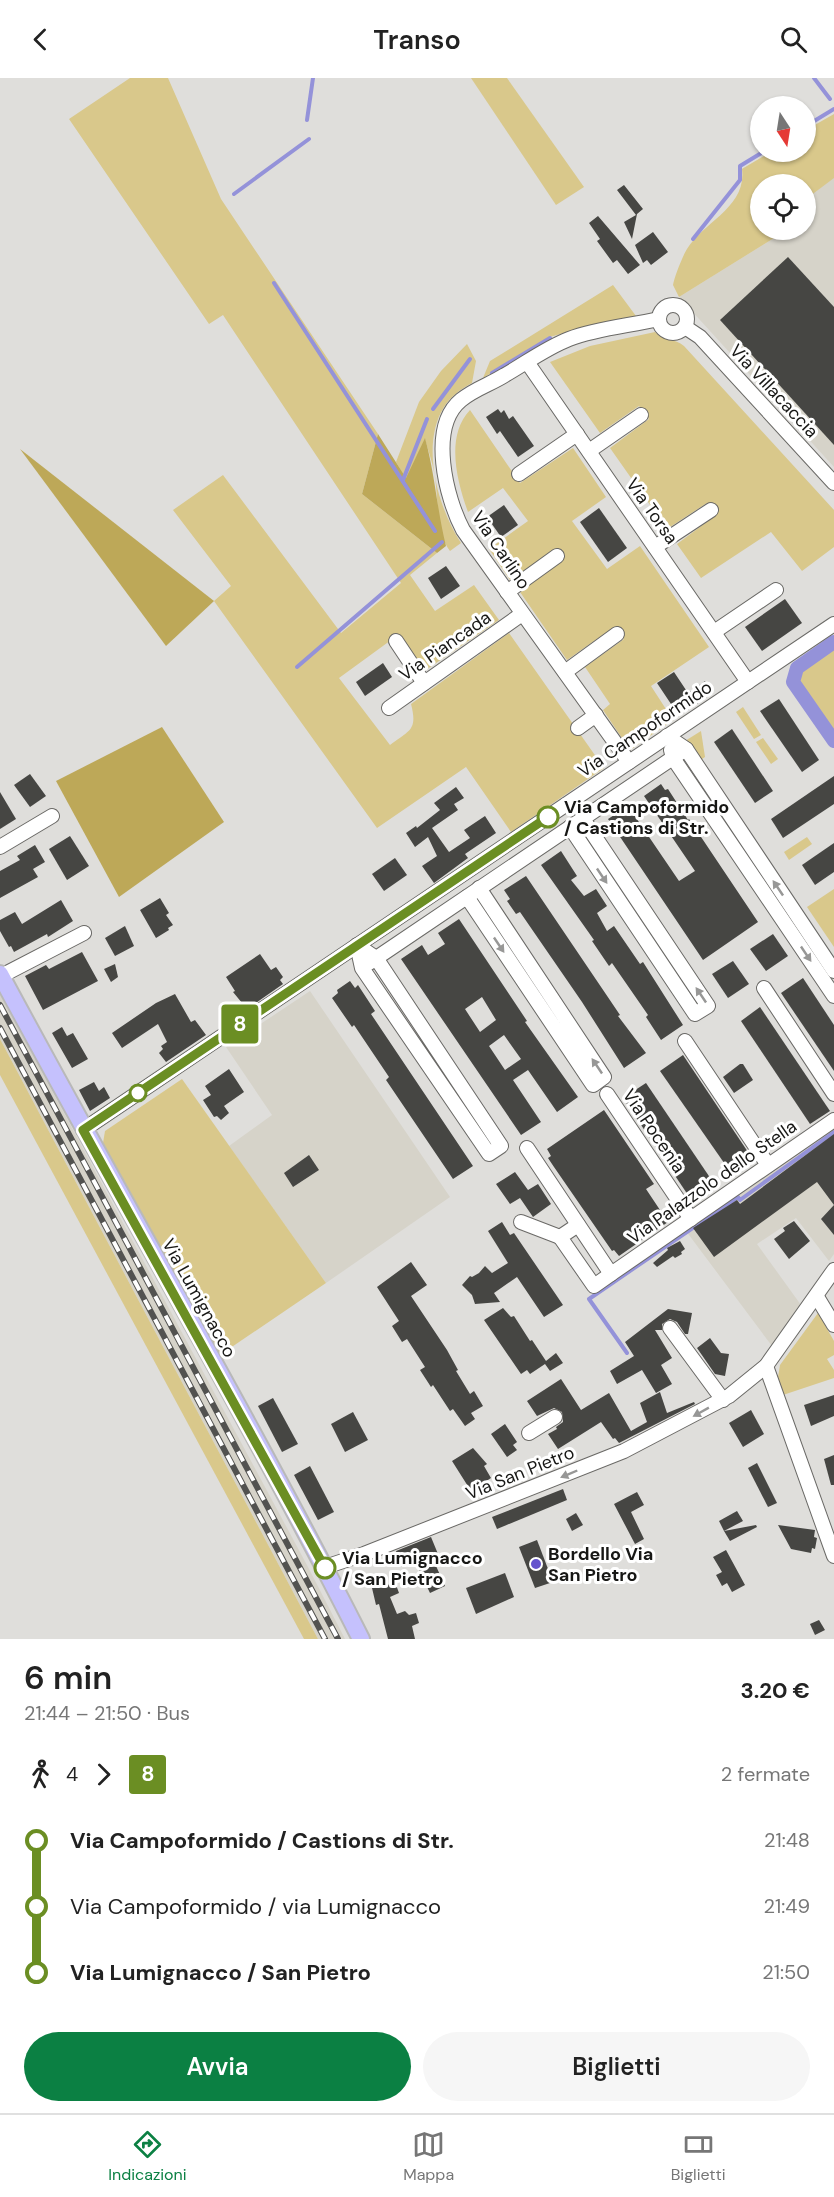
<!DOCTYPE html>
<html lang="it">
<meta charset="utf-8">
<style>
body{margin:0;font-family:"DM Sans",sans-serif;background:#f6f6f6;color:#222;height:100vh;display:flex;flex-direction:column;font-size:22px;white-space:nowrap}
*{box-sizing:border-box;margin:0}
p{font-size:20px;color:#767676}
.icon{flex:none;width:33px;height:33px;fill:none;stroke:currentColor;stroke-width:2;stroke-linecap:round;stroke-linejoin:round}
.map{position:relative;height:1561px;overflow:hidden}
.drawer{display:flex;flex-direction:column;background:#fff;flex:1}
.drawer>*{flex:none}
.badge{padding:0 12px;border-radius:4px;font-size:21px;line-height:39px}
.needle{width:39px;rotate:168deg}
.controls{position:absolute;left:750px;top:18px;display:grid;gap:12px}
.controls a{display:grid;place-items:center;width:66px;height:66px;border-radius:50%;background:#fff;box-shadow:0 2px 4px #0004;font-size:30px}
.map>.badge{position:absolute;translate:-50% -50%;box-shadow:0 0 0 3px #fff}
.legs{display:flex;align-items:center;gap:9px;height:66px;padding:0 24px;font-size:20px}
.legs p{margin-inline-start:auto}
.head{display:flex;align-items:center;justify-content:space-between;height:102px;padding:0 24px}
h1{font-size:33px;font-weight:600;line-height:45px}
.action{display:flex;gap:12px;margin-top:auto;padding:12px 24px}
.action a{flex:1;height:69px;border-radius:36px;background:#0b8043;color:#fff;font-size:24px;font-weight:600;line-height:69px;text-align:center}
.action a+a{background:#f6f6f6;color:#222}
ul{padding:0 24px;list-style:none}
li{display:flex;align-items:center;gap:21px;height:66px;font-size:22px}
li i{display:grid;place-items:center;width:9px;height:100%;margin:0 8px;background:currentColor}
li i::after{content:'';width:15px;height:15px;margin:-8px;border:4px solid;border-radius:50%;background:#fff}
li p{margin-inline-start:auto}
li:first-child i{background:linear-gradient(#0000 50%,currentColor 0)}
li:last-child i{background:linear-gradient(currentColor 50%,#0000 0)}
header{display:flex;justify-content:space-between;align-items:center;height:78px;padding:0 24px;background:#fff;font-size:27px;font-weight:600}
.tabs{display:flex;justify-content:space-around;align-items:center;height:84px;border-top:2px solid #e0e0e0;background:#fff;font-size:16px;color:#767676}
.tabs a{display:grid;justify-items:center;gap:3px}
.tabs .active{color:#0b8043}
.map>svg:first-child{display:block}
</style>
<header><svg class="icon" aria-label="back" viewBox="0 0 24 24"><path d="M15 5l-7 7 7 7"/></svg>Transo<svg class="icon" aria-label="search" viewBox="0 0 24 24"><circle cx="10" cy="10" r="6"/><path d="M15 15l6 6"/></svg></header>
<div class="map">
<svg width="834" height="1561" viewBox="0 0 834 1561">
<rect width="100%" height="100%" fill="#dfdedb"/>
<!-- built -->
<g fill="#d6d3c9">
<path d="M771 74H806L834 99V389L679 219 787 152H806V106H760L742 91Z"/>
<path d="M310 913 450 1119 326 1205 229 1068 272 1037 226 969Z"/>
<path d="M0 916 308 1489 345 1561H318L0 961Z"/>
<path d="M834 1050V1176L829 1183 796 1140 757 1166 801 1227 772 1268 686 1153Z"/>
</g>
<!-- green -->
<g fill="#d9c88b">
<path d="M130 0H168L221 121 378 356 362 416 437 475 410 497 435 533 474 507 499 542 423 594 398 557 339 600 390 667C409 652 418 653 411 626L509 555 604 690 511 754 466 689 377 750 214 523 231 508 173 432 223 397 341 555 401 505 223 237 209 246 69 41Z"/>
<path d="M471 0H507L584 109 556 127Z"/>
<path d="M834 36V100L806 121V106H760V152H787L679 219 673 207C674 200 683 177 687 171 703 144 747 129 742 91L771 74H806V52Z"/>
<path d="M613 207 636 238 588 248 550 259 483 300 490 283Z"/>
<path d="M655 254C664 263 675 260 684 268L834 432V469L802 493 771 454 701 500 677 466 716 437 707 425 667 451 610 370 649 341 639 328 600 355 550 284 590 268Z"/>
<path d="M467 266 476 283 472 305C461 311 451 318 444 329 420 367 438 430 461 465L450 473C435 454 439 417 434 394 432 383 428 372 425 361L406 401 396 384 419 324 441 293Z"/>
<path d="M470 332 520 405 573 370 606 419 572 443 607 491 640 468 709 569 651 608 673 642 630 672 603 632 610 626 585 589 624 561 614 549 567 582 520 514 563 482 555 472 510 502 489 471 528 443 503 410 468 434C457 404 445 358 470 332Z"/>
<path d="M834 567V660L795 603 798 591Z"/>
<path d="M743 629 761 657 754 661 736 634Z"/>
<path d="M701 653 705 679 699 683 685 663Z"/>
<path d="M763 660 778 681 771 686 756 664Z"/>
<path d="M807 759 812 766 789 782 784 774Z"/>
<path d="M834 811V869L807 829Z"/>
<path d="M0 961 318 1561H304L0 997Z"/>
<path d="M182 1001 326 1205 217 1279 103 1065 105 1053Z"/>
<path d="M818 1235 834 1263V1277L827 1281 834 1292V1300L783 1317 778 1299 780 1287Z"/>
</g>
<!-- forest -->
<g fill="#bda858">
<path d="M378 356 406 400 425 360C435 396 437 432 446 468L437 475 362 416Z"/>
<path d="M20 371 214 523 166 568Z"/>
<path d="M162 649 224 744 119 819 56 703Z"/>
</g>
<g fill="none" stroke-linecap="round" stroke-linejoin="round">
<!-- stream -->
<g stroke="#9492d9" stroke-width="4">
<path d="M814 0 830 21"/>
<path d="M307 42 313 0"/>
<path d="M806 48 834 31"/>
<path d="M234 116 309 61"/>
<path d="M693 161 740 102V88L763 74"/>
<path d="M274 205 435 453"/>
<path d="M492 295 550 260"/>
<path d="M433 331 470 281"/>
<path d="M403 402 427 341"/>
<path d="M297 589 442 464"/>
<path d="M627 1275 589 1221 738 1119 740 1122 834 1054"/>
</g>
<!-- canal -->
<path stroke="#9492d9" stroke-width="14" d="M834 564 797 590 793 604 834 663"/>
</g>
<!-- building -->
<g fill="#464643" fill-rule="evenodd">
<path d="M624 107 643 131 637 136 632 161 624 144 636 137 617 112Z"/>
<path d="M598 138 640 187 628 196 617 182 613 185 597 163 600 161 589 145Z"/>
<path d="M653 154 668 174 651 187 647 182 643 185 635 167Z"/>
<path d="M788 179 834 229V367L720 242Z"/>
<path d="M498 331 501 335 504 332 509 341 513 338 534 368 518 379 500 353 497 356 486 339Z"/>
<path d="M504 427 518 447 501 459 487 439Z"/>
<path d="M599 430 627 470 608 484 580 444Z"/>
<path d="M446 488 460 508 441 521 428 500Z"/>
<path d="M785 521 802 545 762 573 745 549Z"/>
<path d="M383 585 392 599 365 618 356 604Z"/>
<path d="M674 594 688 615 705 603 713 615 679 638 657 605Z"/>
<path d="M779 621 819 682 802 694 760 633Z"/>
<path d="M732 651 773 713 755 725 714 664Z"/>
<path d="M30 696 46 718 30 729 14 707Z"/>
<path d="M834 698V726L783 760 771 741Z"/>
<path d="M661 706 665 712 668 711 688 742 689 741 758 844 703 882 608 741 628 728 679 803 695 793 644 718Z"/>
<path d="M456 709 464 720 454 726 458 732 432 750 449 774 470 760 464 752 485 738 496 755 465 776 468 780 434 805 422 788 437 778 428 759 415 769 406 755 416 748 417 750 440 732 434 725Z"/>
<path d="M0 714 16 741 0 751Z"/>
<path d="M70 758 89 788 67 802 49 771Z"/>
<path d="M834 765V794L815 807 802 787Z"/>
<path d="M35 767 45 784 33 791 38 799 0 820V793L20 782 17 778Z"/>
<path d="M561 773 577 798 571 802 584 818 596 811 607 828 597 835 607 853 614 848 640 886 643 884 683 947 661 962 646 939 648 937 612 885 609 888 592 863 594 862 541 787Z"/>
<path d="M395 780 407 797 384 813 372 796Z"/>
<path d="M526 798 620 937 618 938 646 975 624 990 582 924 520 834 516 836 507 823 510 821 504 812Z"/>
<path d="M160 820 169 835 166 837 173 847 168 850 169 852 156 860 140 832Z"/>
<path d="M61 822 73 843 48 859 47 856 14 874 11 868 9 869 0 853V842L15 834 22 846Z"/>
<path d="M459 841 527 943 525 944 578 1019 557 1034 528 992 513 1002 541 1044 521 1057 401 881 422 867 428 877 445 866 438 855ZM482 919 496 942 480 954 465 931ZM504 957 521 981 505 992 489 968Z"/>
<path d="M125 848 134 868 115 878 105 860Z"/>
<path d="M773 856 788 878 766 893 750 871Z"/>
<path d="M82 874 98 903 43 932 25 898 46 887 49 891Z"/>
<path d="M260 876 271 892 276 889 283 899 280 902 283 906 247 931 233 914 235 913 226 899Z"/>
<path d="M733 883 749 906 728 920 712 896Z"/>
<path d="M115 886 118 899 111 904 104 891Z"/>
<path d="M803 900 834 947V993L781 915Z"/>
<path d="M350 903 355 910 358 907 375 933 371 936 473 1088 453 1101 386 1002 389 999 354 947 352 949 332 920 338 915 337 912Z"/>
<path d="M175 916 191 944 195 942 206 957 166 984 159 975 163 971 161 968 167 964 158 946 122 970 112 955 156 925Z"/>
<path d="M760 929 830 1033 810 1046 741 943Z"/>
<path d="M62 949 67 958 73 955 88 981 72 990 52 955Z"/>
<path d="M683 977 750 1077 729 1092 660 993Z"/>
<path d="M740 986H743L753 1002 734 1015 723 999Z"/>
<path d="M229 991 244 1014 224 1028 229 1035 221 1042 217 1038 214 1039 203 1022 211 1017 205 1008Z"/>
<path d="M94 1004 99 1013 104 1009 110 1020 90 1033 79 1012Z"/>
<path d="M646 1005 717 1110 694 1126 623 1020Z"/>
<path d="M604 1032 654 1106 646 1111 668 1144 619 1178 614 1172 612 1173 554 1089 548 1080 551 1078 547 1071Z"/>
<path d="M834 1056V1157L821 1141 834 1127 817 1104 714 1179 693 1150 737 1122 740 1126Z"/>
<path d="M309 1077 319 1092 293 1109 284 1095Z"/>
<path d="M515 1094 528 1112 538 1106 551 1126 533 1139 520 1120 510 1126 496 1106Z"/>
<path d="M794 1143 810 1163 789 1181 774 1161 785 1153 783 1150Z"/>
<path d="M502 1144 510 1157 514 1155 563 1227 544 1239 517 1199 494 1215 500 1224 475 1226 472 1217 462 1207 470 1198 472 1199 479 1195 485 1188 492 1195 508 1185 488 1153Z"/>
<path d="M680 1163 685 1171 681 1174 682 1176 675 1180 673 1178 657 1189 653 1185 668 1172 667 1170Z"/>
<path d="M411 1184 427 1207 411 1218 447 1272 458 1292 456 1293 470 1316 474 1313 483 1328 471 1335 475 1341 465 1348 453 1331 450 1333 433 1307 431 1309 420 1292 425 1289 407 1261 402 1264 392 1248 399 1243 377 1209Z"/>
<path d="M503 1230 511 1239 514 1238 530 1263 532 1262 546 1283 556 1275 563 1285 550 1293 545 1286 530 1296 527 1292 521 1296 484 1242Z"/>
<path d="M668 1231 692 1235 688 1256H685L677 1244 670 1241 662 1246V1252H655L672 1280 661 1287 672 1306 656 1315 642 1292 617 1306 610 1293 634 1278 625 1264Z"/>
<path d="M710 1260 721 1275 729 1276 725 1298 715 1296 697 1270Z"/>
<path d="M561 1301 581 1332 609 1315 631 1353 647 1344 640 1325 660 1314 667 1335 694 1324 695 1326 619 1365 615 1360 613 1361 601 1344 558 1371 548 1356 557 1351 556 1349 563 1344 562 1334 554 1330 537 1338 527 1323Z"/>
<path d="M834 1317V1338L811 1348 804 1327Z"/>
<path d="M273 1320 298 1366 282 1374 258 1328Z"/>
<path d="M751 1332 764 1356 743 1369 729 1345Z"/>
<path d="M353 1334 368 1362 345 1374 331 1346Z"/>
<path d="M505 1346 517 1364 513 1367 517 1372 507 1379 491 1356Z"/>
<path d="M473 1370 487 1386 484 1388 491 1400 471 1413 452 1383Z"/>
<path d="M834 1377V1407H831L824 1381Z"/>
<path d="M757 1385 777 1425 768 1429 748 1390Z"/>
<path d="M310 1388 334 1434 318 1442 294 1397Z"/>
<path d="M563 1411 567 1422 497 1451 492 1439Z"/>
<path d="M637 1414 644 1427 631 1434 644 1461 635 1466 614 1426Z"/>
<path d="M737 1433 743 1443 724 1453 719 1443Z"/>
<path d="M576 1435 583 1447 572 1453 566 1441Z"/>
<path d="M756 1447 757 1449 730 1463 724 1453Z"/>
<path d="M778 1447 815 1452 814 1459 817 1460 815 1471 812 1470 811 1475 791 1471Z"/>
<path d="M431 1459 438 1476 432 1479 445 1508 430 1515 415 1484 401 1489 396 1473Z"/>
<path d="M537 1462 553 1504 535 1510 519 1469Z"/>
<path d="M726 1472 745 1507 732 1514 727 1505 722 1508 716 1497 722 1494 713 1479Z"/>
<path d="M505 1495 514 1519 476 1536 466 1510Z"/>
<path d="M395 1504 399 1515 390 1519 397 1536 405 1533 409 1537 416 1535 419 1545 412 1548 415 1561H388L379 1526 376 1527 372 1510 384 1506 385 1508Z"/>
<path d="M819 1542 825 1552 815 1557 810 1546Z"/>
</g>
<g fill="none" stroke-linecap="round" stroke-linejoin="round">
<!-- minor casing -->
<g stroke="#6a6966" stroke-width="16">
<g id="minor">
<circle cx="673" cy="241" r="14"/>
<path d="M685 249 700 259 834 405"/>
<path d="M527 284 748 604"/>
<path d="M589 373 641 337"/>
<path d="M519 396 577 356"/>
<path d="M655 469 711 432"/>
<path d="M507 514 557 478"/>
<path d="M714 554 776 512"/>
<path d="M396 563 424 605"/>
<path d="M565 594 617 556"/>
<path d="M389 630 522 536"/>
<path d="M578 650 596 637"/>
<path d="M667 658 686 671 834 893"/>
<path d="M671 672 673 680 834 918"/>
<path d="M629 684 463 452C446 420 428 349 461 322 474 311 491 306 505 297 526 285 546 270 569 261 598 250 629 248 659 241"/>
<path d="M570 749 695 936 708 928 583 741"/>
<path d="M0 769 52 738"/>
<path d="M467 819 593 1007 604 999 479 810"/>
<path d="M357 867 376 880 501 1068 489 1076 362 890Z"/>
<path d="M369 885 686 671"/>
<path d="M1 898 84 855"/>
<path d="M764 910 834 1016"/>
<path d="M685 963 768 1087"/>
<path d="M607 1016 691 1141"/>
<path d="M83 1052 834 546"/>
<path d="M527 1070 611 1196 834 1042"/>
<path d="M521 1144 560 1159"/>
<path d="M578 1147 560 1159 594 1208 611 1196"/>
<path d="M817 1219 834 1247"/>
<path d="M670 1250 723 1322"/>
<path d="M766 1288 834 1478"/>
<path d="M529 1355 555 1339"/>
<path d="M325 1489 364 1476 624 1373 729 1318 766 1288 834 1192"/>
</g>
</g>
<!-- major casing -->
<g stroke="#b9b9b9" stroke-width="20">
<path id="major" d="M0 896C119 1118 247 1336 361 1561"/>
</g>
<!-- minor -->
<use href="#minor" stroke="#fff" stroke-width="14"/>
<!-- major -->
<use href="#major" stroke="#c5c1fd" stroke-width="16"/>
<!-- rail casing -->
<g stroke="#525250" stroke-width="6">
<g id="rail">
<path d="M0 927 338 1561"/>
<path d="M0 950 325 1561"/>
</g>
</g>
<!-- rail -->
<use href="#rail" stroke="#fff" stroke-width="4" stroke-dasharray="11" stroke-linecap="butt"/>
</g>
<!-- one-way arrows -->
<defs><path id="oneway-solid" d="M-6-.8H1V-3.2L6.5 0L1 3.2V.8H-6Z" transform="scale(1.5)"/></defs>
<g fill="#979796">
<use href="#oneway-solid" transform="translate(602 798) rotate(56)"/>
<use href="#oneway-solid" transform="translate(778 810) rotate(-124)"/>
<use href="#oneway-solid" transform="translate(499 867) rotate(56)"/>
<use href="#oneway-solid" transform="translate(806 876) rotate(56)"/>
<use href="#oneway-solid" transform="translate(701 917) rotate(-124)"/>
<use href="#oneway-solid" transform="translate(597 988) rotate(-124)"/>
<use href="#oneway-solid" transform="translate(701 1334) rotate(151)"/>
<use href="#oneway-solid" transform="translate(569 1396) rotate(157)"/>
</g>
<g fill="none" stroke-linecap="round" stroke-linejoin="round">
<!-- line-1 casing -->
<g stroke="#fff" stroke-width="14">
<path id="line-1" d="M325 1490 83 1052 548 739"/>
</g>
<!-- line-1 -->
<use href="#line-1" stroke="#6b8e23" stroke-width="9"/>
</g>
<!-- markers -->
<g fill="#fff" stroke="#6b8e23" stroke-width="3">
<circle cx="548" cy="739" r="10"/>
<circle cx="138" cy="1015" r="8"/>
<circle cx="325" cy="1490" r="10"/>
</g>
<circle fill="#6554cd" stroke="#fff" stroke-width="2" cx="536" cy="1486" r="6"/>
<g text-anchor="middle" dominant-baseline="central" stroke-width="6" stroke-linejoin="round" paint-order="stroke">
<!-- street labels -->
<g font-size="18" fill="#171715" stroke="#fff">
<text transform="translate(774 313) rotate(47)">Via Villacaccia</text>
<text transform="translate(652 433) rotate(55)">Via Torsa</text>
<text transform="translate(501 472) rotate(56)">Via Carlino</text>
<text transform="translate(445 568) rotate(-35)">Via Piancada</text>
<text transform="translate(645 651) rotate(-34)">Via Campoformido</text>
<text transform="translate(654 1053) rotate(56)">Via Pocenia</text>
<text transform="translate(712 1104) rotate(-35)">Via Palazzolo dello Stella</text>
<text transform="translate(199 1220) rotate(61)">Via Lumignacco</text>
<text transform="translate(520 1395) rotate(-22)">Via San Pietro</text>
</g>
<!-- stop labels -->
<g font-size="18" font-weight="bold" fill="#171715" stroke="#fff" text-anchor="start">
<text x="564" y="729">Via Campoformido<tspan x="564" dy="21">/ Castions di Str.</tspan></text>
<text x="342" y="1480">Via Lumignacco<tspan x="342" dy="21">/ San Pietro</tspan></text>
</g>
<!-- poi labels -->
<g font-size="18" font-weight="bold" fill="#171715" stroke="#fff" text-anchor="start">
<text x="548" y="1476">Bordello Via<tspan x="548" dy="21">San Pietro</tspan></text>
</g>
</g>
</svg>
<div class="controls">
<a><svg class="needle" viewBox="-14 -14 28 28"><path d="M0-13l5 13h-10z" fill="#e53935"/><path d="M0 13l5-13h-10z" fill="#767676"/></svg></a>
<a><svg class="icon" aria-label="locate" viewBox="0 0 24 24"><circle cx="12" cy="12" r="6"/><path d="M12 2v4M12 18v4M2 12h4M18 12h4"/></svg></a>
</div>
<b class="badge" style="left:240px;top:946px;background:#6b8e23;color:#fff">8</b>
</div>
<section class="drawer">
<div class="head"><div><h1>6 min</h1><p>21:44 – 21:50 · Bus</p></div><b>3.20 €</b></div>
<div class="legs"><svg class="icon" aria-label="walk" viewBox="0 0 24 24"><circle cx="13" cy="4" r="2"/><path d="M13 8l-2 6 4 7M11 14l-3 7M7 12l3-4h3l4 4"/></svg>4<svg class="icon" aria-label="forward" viewBox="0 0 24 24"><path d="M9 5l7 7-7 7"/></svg><b class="badge" style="background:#6b8e23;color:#fff">8</b><p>2 fermate</p></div>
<ul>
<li><i style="color:#6b8e23"></i><b>Via Campoformido / Castions di Str.</b><p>21:48</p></li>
<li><i style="color:#6b8e23"></i><span>Via Campoformido / via Lumignacco</span><p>21:49</p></li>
<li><i style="color:#6b8e23"></i><b>Via Lumignacco / San Pietro</b><p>21:50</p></li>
</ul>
<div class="action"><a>Avvia</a><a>Biglietti</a></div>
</section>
<nav class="tabs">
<a class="active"><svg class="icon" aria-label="directions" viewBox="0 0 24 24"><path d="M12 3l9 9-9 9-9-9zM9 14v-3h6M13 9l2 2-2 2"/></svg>Indicazioni</a>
<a><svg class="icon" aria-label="map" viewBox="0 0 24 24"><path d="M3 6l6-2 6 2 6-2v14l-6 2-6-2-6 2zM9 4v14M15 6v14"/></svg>Mappa</a>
<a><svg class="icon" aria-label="tickets" viewBox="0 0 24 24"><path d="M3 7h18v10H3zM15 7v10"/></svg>Biglietti</a>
</nav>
